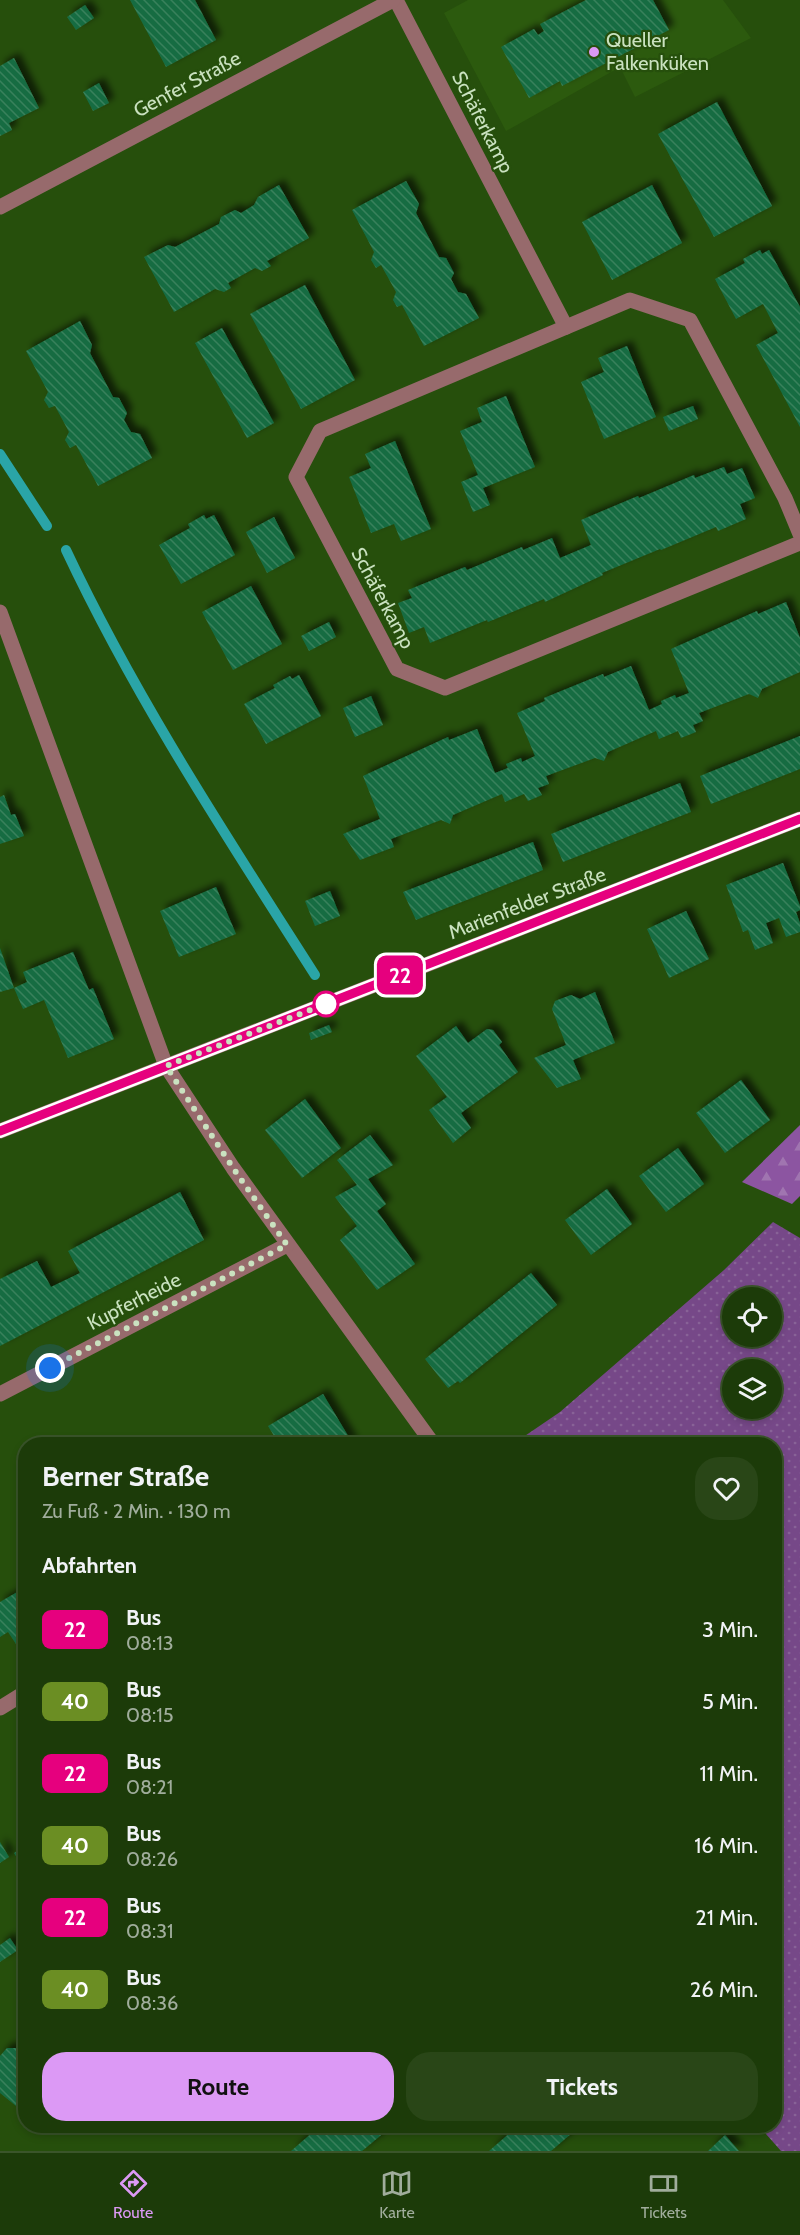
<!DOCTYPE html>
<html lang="de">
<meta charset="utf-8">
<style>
body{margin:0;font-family:Cabin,sans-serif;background:#294617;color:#f1f3f6;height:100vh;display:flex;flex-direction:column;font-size:22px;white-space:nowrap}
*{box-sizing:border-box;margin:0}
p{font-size:20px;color:#a0ad9c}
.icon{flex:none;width:33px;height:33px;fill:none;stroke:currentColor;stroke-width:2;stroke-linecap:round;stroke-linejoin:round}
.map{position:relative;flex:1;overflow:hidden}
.panel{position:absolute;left:18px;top:1437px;width:764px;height:696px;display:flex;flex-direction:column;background:#1c3b09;border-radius:24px;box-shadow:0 3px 9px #0003,0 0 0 2px #3a552a}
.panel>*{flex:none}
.badge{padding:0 12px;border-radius:9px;font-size:21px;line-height:39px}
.buttons{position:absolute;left:722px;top:1287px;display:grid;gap:12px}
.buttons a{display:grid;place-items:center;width:60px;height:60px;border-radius:50%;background:#1c3b09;box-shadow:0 3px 9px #0003,0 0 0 2px #3a552a;font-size:30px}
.you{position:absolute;width:30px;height:30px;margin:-15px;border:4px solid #fff;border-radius:50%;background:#1a73e8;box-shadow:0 0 0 9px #1a73e833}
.map>.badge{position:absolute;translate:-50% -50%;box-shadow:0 0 0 3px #fff}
h2{padding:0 24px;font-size:22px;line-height:54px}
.round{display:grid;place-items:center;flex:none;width:63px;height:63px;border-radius:24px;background:#294617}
.summary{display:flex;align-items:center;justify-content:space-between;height:102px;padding:0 24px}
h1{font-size:28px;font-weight:700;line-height:45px}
.action{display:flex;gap:12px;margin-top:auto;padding:12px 24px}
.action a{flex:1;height:69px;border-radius:24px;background:#dc99f5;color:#111;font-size:24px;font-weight:700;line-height:69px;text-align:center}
.action a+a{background:#294617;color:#f1f3f6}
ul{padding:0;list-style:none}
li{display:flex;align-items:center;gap:18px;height:72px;padding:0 24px}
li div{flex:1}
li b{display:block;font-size:22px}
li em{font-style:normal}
li .badge{min-width:66px;font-weight:700;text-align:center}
.menu{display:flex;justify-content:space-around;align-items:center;height:84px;border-top:2px solid #3a552a;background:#1c3b09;font-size:16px;color:#a0ad9c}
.menu a{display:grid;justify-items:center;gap:3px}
.menu .current{color:#dc99f5}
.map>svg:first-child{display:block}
</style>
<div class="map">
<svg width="800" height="2151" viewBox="0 0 800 2151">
<defs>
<pattern id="green-dots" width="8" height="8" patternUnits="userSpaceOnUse" patternTransform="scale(1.5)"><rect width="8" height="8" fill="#764888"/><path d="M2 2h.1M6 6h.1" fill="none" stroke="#886297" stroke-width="1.8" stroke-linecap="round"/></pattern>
<pattern id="forest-firs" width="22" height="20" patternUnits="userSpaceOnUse" patternTransform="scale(1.5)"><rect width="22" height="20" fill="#8c55a1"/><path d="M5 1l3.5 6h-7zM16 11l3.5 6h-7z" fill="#a075b0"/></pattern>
<pattern id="building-back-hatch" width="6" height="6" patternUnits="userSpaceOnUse" patternTransform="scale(1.5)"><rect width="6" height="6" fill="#186c42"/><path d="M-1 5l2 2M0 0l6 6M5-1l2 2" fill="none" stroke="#38815c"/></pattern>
<filter id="shadow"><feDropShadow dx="5.5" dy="-5.5" stdDeviation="3" flood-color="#0009"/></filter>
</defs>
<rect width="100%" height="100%" fill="#264f0c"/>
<!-- built -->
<path fill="#2c5a0e" d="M468 0H723L751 38 635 97 620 67 506 131 444 13Z"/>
<!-- green -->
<path fill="url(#green-dots)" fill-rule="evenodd" d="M773 1222 800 1238V2151H781L759 2126H774V1444H513L560 1412 724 1270ZM732 1298H771V1336H732ZM732 1370H771V1408H732Z"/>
<!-- forest -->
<path fill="url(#forest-firs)" d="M800 1125V1196L792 1204 742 1182Z"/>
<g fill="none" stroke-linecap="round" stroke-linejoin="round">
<!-- stream -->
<g stroke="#2aa5a7" stroke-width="10">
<path d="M0 454 47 526"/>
<path d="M66 550C136 699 227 837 315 975"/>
</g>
</g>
<!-- building -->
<g fill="url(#building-back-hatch)" filter="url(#shadow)">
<path d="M130 0H195L216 40 166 67Z"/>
<path d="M586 0H653L669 30 642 44 637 34 630 37 635 48 562 86 560 81 529 98 501 47 534 29 538 35 544 31 540 24Z"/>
<path d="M85 5 94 18 76 30 67 17Z"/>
<path d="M14 58 39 108 9 123 12 130 0 136V66Z"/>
<path d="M99 83 109 103 93 111 83 92Z"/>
<path d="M717 102 772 206 714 237 658 134Z"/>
<path d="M406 181 419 204 416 213 439 257 446 258 454 273 451 279 458 292 466 294 479 318 424 346 402 305 397 307 393 300 396 292 381 265 376 268 371 260 374 252 352 210Z"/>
<path d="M279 185 309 238 267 261 271 266 262 271 255 268 228 283 231 288 224 292 215 289 174 312 144 257 168 245 175 247 219 224 221 217 235 210 241 213 254 205 258 197Z"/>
<path d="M652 185 682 243 612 280 582 222Z"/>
<path d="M760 250 762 254 769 250 800 307V427L756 345 778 333 763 304 736 319 715 279 745 263 743 259Z"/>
<path d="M305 285 355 380 301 409 250 314Z"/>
<path d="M80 321 92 345 90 353 113 397 119 398 127 413 124 420 131 432 140 434 152 458 98 486 76 445 70 448 65 440 69 432 55 406 49 408 44 400 48 392 26 351Z"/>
<path d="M222 328 274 423 247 438 195 343Z"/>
<path d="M627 346 656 417 604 439 581 382 604 372 598 358Z"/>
<path d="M506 396 535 467 483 488 490 505 473 512 461 482 478 475 460 431 482 422 477 408Z"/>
<path d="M693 406 698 419 669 431 663 417Z"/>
<path d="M395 441 431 529 401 541 394 524 371 533 349 477 371 468 365 454Z"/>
<path d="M724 467 727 474 742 468 755 498 740 504 746 519 718 531 716 527 661 550 660 549 602 573 603 575 545 602 544 599 488 622 487 620 430 643 424 627 409 633 398 603 412 598 408 590 465 567 467 570 522 547 523 550 552 538 560 558 591 545 581 520 638 496 639 498 694 475 695 478Z"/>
<path d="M204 515 206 519 214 515 235 555 181 584 159 545 190 528 188 524Z"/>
<path d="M274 517 295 558 267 573 246 532Z"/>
<path d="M251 586 282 644 233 670 202 612Z"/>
<path d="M786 602 800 638V672L762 689 758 698 749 694 699 713 703 721 693 725 696 732 681 738 678 731 659 739 656 731 608 752 604 761 595 758 546 776 549 784 538 788 542 795 528 801 524 794 505 802 502 794 453 815 450 824 441 820 391 839 394 847 360 860 343 834 380 819 363 776 448 737 449 740 477 729 495 773 508 768 506 764 521 758 522 762 535 756 517 713 545 701 544 698 603 674 604 677 631 666 649 710 662 704 661 701 675 695 676 698 689 693 671 649 757 611 758 614Z"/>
<path d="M329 622 336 637 309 651 301 636Z"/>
<path d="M299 675 321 716 266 744 244 704 275 688 273 685 290 676 292 679Z"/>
<path d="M371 696 383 725 355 737 343 708Z"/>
<path d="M800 736V769L711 804 700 776Z"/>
<path d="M680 783 691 812 563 862 551 834Z"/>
<path d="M4 795 11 815 15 814 24 836 0 844V797Z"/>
<path d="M533 842 543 870 416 920 403 892Z"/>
<path d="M783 863 800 906V910L796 912 800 923V932L786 937 779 918 766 923 773 943 755 950 748 930 743 932 726 885Z"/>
<path d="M216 887 236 934 179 957 160 911Z"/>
<path d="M330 891 340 916 315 926 305 901Z"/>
<path d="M686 911 709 959 669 978 647 929Z"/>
<path d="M0 948 14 988 27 982 23 972 73 952 89 990 93 988 114 1039 68 1058 44 1000 23 1009 14 988 0 992Z"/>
<path d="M595 992 615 1043 573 1060 581 1079 557 1088 534 1058 566 1045 552 1009 555 1001 571 995 580 999Z"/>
<path d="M329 1025 332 1032 311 1040 309 1033Z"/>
<path d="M456 1026 468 1043 487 1029 493 1030 502 1042 499 1045 518 1072 461 1113 471 1128 453 1143 429 1110 447 1097 416 1056Z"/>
<path d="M741 1080 770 1120 725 1153 696 1113Z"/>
<path d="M305 1099 341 1148 302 1178 265 1130Z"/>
<path d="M370 1135 393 1165 368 1179 386 1204 377 1211 415 1264 377 1290 340 1240 357 1226 335 1197 357 1185 337 1160Z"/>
<path d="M678 1148 704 1184 666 1212 639 1176Z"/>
<path d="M607 1189 632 1224 591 1255 565 1220Z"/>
<path d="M180 1192 204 1240 0 1346V1279L37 1261 51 1287 80 1273 68 1251Z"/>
<path d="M531 1273 557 1305 460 1383 458 1381 448 1388 425 1359Z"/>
<path d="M323 1394 353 1444H279L268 1426Z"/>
<path d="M26 1587V1643L18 1647 8 1632 0 1637V1602Z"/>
<path d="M0 1842 9 1857 0 1863Z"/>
<path d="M26 1846V1872L14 1853Z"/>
<path d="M10 1938 18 1950 0 1962V1945Z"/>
<path d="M26 2042V2111L18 2104 16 2106 0 2093V2056L7 2048H21Z"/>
<path d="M320 2126H392L362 2151H291Z"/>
<path d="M518 2126H577L579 2127 551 2151H489Z"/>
<path d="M725 2135 739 2151H708Z"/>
</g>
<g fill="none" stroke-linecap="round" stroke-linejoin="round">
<!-- minor -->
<g stroke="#976a6c" stroke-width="15">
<path d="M396 0 566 327"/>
<path d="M0 207 393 0"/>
<path d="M800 534 785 498 690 320 630 300 320 431 296 477 397 669 445 688 800 543"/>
<path d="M0 612 166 1066 233 1168 433 1444"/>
<path d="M0 1131 800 819"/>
<path d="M0 1394 287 1245"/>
<path d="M0 1708 26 1692"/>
</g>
</g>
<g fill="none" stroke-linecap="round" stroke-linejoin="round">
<!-- line casing -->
<g stroke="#fff" stroke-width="14">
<path id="line" d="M0 1131 800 819"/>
</g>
<!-- line -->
<use href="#line" stroke="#e6007e" stroke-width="9"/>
<!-- walk -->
<path stroke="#cae2c0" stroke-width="6" stroke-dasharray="0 10.8" d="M50 1368 287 1245 233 1168 166 1066 331 1002 326 1004"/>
</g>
<!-- markers -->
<circle fill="#dc99f5" stroke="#264f0c" stroke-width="2" cx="594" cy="52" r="6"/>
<circle fill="#fff" stroke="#e6007e" stroke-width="3" cx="326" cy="1004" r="12"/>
<g text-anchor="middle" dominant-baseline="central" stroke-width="4.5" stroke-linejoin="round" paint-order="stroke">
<!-- poi labels -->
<g font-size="20" fill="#cae2c0" stroke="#264f0c" text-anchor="start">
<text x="606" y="40">Queller<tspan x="606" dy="23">Falkenküken</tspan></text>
</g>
<!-- street labels -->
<g font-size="20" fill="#cae2c0" stroke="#264f0c">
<text transform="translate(187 84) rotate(-28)">Genfer Straße</text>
<text transform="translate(483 122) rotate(63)">Schäferkamp</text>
<text transform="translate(383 598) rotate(62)">Schäferkamp</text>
<text transform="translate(527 903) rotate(-21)">Marienfelder Straße</text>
<text transform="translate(134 1301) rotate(-27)">Kupferheide</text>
</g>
</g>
</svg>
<div class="buttons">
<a><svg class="icon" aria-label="locate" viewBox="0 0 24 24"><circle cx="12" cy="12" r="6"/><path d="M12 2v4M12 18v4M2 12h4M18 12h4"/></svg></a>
<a><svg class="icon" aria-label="layers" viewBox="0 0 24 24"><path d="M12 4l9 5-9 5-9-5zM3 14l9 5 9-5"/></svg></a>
</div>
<div class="you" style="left:50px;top:1368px"></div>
<b class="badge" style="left:400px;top:975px;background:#e6007e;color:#fff">22</b>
<section class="panel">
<div class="summary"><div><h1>Berner Straße</h1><p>Zu Fuß · 2 Min. · 130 m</p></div><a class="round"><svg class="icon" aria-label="heart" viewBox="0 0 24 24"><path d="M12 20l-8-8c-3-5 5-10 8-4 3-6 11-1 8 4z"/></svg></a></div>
<h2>Abfahrten</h2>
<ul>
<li><span class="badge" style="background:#e6007e;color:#fff">22</span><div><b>Bus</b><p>08:13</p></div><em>3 Min.</em></li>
<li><span class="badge" style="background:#6b8e23;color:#fff">40</span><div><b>Bus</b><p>08:15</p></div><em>5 Min.</em></li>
<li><span class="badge" style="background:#e6007e;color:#fff">22</span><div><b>Bus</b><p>08:21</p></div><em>11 Min.</em></li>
<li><span class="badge" style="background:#6b8e23;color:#fff">40</span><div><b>Bus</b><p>08:26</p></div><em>16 Min.</em></li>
<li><span class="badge" style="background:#e6007e;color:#fff">22</span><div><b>Bus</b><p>08:31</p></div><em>21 Min.</em></li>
<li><span class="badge" style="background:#6b8e23;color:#fff">40</span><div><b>Bus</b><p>08:36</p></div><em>26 Min.</em></li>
</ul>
<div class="action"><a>Route</a><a>Tickets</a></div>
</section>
</div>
<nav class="menu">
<a class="current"><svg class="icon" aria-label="directions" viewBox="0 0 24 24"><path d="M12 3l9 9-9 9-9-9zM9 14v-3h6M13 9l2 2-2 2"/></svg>Route</a>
<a><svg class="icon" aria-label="map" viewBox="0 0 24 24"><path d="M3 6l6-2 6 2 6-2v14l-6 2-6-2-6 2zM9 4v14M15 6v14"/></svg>Karte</a>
<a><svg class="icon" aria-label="tickets" viewBox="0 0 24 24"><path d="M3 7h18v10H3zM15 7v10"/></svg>Tickets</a>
</nav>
